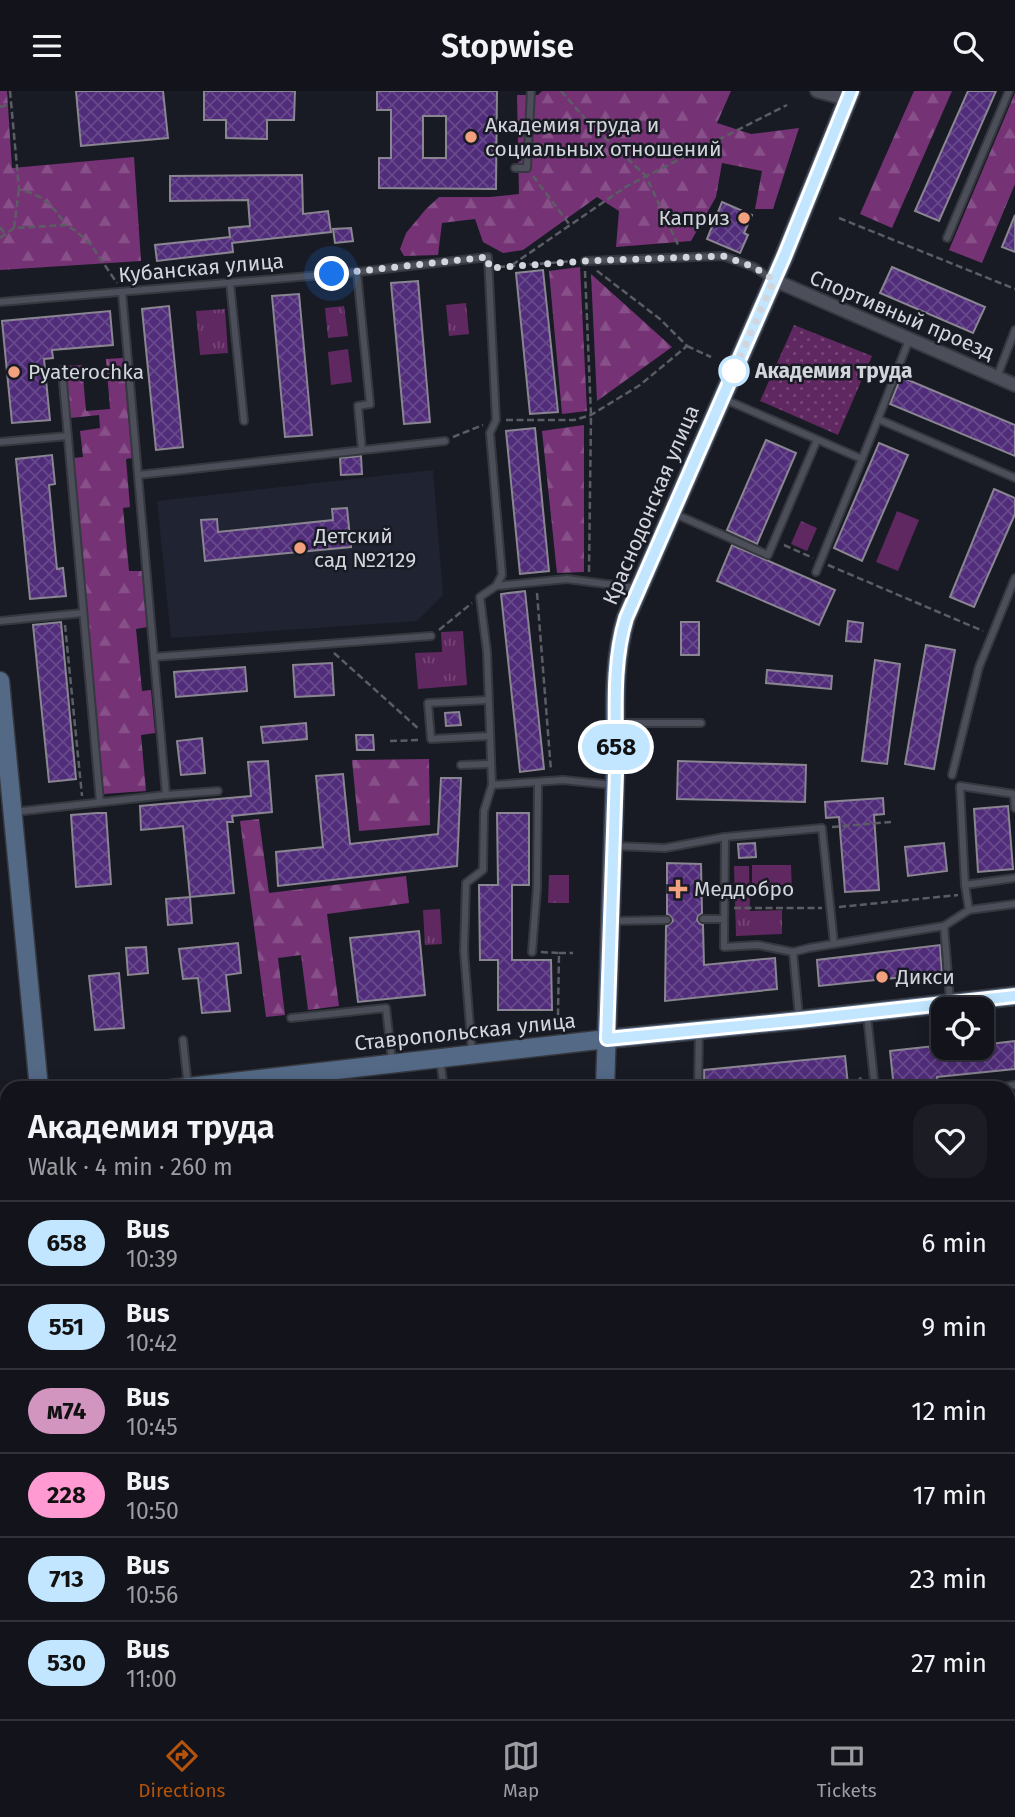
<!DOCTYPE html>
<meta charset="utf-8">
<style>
body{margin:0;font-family:"Fira Sans",sans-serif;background:#1c1d24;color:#f1f3f6;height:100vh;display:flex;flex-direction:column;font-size:26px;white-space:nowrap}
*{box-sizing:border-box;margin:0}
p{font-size:23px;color:#9d9ea3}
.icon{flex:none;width:38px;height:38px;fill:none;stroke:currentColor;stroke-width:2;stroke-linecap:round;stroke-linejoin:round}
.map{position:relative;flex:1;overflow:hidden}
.side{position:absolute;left:0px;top:990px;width:1015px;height:639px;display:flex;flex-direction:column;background:#13141b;border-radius:21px 21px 0 0;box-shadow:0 4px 18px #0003,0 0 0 2px #32333a}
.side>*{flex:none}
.badge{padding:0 14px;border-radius:23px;font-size:24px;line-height:46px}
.tools{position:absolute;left:931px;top:906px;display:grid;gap:14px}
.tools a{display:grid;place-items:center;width:63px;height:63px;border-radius:14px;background:#13141b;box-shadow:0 4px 18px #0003,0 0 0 2px #32333a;font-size:35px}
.you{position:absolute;width:35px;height:35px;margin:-18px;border:5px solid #fff;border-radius:50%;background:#1a73e8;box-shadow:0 0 0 10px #1a73e833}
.map>.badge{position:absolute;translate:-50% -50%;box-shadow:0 0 0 4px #fff}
.round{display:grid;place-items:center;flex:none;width:74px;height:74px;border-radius:21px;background:#1c1d24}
.summary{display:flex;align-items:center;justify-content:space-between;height:119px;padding:0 28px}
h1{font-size:33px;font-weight:600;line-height:52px}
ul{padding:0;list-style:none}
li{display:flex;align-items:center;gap:21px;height:84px;padding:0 28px;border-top:2px solid #32333a}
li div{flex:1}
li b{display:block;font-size:26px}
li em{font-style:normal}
li .badge{min-width:77px;font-weight:700;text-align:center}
header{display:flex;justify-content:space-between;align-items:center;height:91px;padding:0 28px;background:#13141b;font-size:32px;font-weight:600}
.dock{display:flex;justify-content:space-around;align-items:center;height:98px;border-top:2px solid #32333a;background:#13141b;font-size:19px;color:#9d9ea3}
.dock a{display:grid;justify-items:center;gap:4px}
.dock .active{color:#b45309}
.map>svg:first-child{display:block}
</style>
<header><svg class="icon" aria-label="menu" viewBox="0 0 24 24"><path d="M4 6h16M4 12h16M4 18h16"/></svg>Stopwise<svg class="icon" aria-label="search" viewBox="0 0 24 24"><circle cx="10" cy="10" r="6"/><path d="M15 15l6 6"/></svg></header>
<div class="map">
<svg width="1015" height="1628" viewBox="0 0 1015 1628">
<defs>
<pattern id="grass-dots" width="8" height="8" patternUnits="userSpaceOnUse" patternTransform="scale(1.75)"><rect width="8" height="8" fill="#602860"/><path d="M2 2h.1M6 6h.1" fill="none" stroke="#764676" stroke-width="1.8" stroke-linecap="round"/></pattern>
<pattern id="forest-firs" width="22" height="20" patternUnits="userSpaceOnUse" patternTransform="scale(1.75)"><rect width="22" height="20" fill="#753375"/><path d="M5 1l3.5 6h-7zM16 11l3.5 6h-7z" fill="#885088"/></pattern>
<pattern id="park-tufts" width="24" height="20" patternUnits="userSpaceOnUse" patternTransform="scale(1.75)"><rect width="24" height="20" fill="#602860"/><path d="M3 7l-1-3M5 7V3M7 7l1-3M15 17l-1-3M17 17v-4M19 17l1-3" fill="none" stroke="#764676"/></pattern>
<pattern id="building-cross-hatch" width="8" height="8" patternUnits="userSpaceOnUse" patternTransform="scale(1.75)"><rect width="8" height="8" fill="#502c7a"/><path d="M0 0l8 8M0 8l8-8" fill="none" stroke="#684a8c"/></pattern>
</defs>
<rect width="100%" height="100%" fill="#191b24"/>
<!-- built -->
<g fill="#202332">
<path d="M433 379 443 504 417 530 171 547 157 410Z"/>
<path d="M1015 1012V1558L1008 1559V1013Z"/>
</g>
<!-- grass -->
<path fill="url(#grass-dots)" d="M794 234 872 265 838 344 760 310Z"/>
<!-- forest -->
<g fill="url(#forest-firs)">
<path d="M0 0H7L12 77 134 66 141 170 0 179Z"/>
<path d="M542 0H731L717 32 751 43 799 37 773 118H755L762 80 722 72 716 106 691 150 616 156 619 120 597 106 523 159 503 162 483 151 475 128 442 132 438 164 404 165 400 158 406 142 426 118 439 106H490L519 103 517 4H538Z"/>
<path d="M914 0H952L892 137 860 123Z"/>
<path d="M1015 2V93L982 172 949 159Z"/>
<path d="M580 176 587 320 562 323 549 180Z"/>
<path d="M591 183 672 256 597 310Z"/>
<path d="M123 267 132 367 126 368 130 416 123 417 129 480H142L147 536 136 538 142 600 151 599 155 642 141 644 146 700 103 703 73 367 83 366 80 340 100 337 99 324 70 327 66 275 82 274 86 320 110 318 106 268Z"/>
<path d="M584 334V481L557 482 542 340Z"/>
<path d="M429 668 430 734 359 740 352 669Z"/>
<path d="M259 728 269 802 406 785 409 812 327 823 339 915 308 919 301 864 278 867 285 924 266 926 240 730Z"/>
<path d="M8 1622H67V1628H9Z"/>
</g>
<!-- park -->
<g fill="url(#park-tufts)">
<path d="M466 212 469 243 449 245 446 214Z"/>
<path d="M344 215 348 245 328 247 325 217Z"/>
<path d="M225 218 228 262 200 264 196 220Z"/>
<path d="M801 430 817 437 807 460 791 453Z"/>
<path d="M463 540 467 594 418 598 415 562 442 561 441 541Z"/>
<path d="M734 775H749L750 820 782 819V843L736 845Z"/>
<path d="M549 784H569V812H548Z"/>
<path d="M440 818 442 853 425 854 423 819Z"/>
</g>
<!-- pitch -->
<g fill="#602860">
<path d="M348 258 352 291 331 294 328 261Z"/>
<path d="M897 420 919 429 898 480 876 471Z"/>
<path d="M752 774H791L792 800 752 801Z"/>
</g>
<!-- building -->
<g fill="url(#building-cross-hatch)" stroke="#898591" stroke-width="2" fill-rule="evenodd">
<path d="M76 0H163L168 47 81 55Z"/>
<path d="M204 0H295L294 29H267V48L226 47V29H204Z"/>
<path d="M377 0H497L496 98 379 97V67H391V19H377ZM423 25H446V67H423Z"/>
<path d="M968 0H996L939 130 915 120Z"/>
<path d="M302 84 303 123 328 120 331 141 232 152 233 161 157 170 155 154 230 146 229 137 250 135 248 109 170 110V85Z"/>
<path d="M722 111 752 124 744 142 748 144 740 162 707 148Z"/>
<path d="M1015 124V161L1002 156Z"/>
<path d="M351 137 353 150 335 152 333 138Z"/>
<path d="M892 176 985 216 973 242 880 202Z"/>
<path d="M543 179 558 321 530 323 516 182Z"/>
<path d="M418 190 430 331 404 333 391 192Z"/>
<path d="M299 203 312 344 285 346 272 205Z"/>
<path d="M169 215 183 356 156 359 142 218Z"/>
<path d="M110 220 113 254 52 259 53 267 44 268 50 329 12 332 2 230Z"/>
<path d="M901 286 1015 334V365L890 313Z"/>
<path d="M535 337 549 480 520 483 506 340Z"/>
<path d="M766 349 796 362 757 453 727 439Z"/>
<path d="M879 352 908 364 862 470 834 457Z"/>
<path d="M52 364 55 393 49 394 57 478 63 477 66 505 30 508 16 368Z"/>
<path d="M361 365 362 383 341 384 340 367Z"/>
<path d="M994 398 1015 407V423L974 516 950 506Z"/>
<path d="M347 417 351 456 205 470 201 429 217 428 218 441 333 429 332 418Z"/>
<path d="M732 454 835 499 819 534 717 490Z"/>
<path d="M525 500 544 678 520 681 501 503Z"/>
<path d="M848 530 863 532 861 551 846 550Z"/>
<path d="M61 531 76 688 49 691 33 534Z"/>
<rect x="681" y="531" width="18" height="33"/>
<path d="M926 554 955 559 934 678 905 673Z"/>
<path d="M875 569 900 573 887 673 862 670Z"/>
<path d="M332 572 334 604 295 606 293 574Z"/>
<path d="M245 576 247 600 176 606 174 581Z"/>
<path d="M767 579 832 585 831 598 766 592Z"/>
<path d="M459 621 461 634 446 635 445 622Z"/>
<path d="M306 632 307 648 263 652 261 636Z"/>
<path d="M356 644H373L374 659H357Z"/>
<path d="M202 647 205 682 181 684 177 650Z"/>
<path d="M268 670 272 721 232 725 233 731H227L234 802 190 806 183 735 141 739 140 715 251 705 248 671Z"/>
<path d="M678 670 806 674 805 711 677 708Z"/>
<path d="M343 683 350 753 438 743 441 687H461L457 775 278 795 276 761 323 756 316 685Z"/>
<path d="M883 707 884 723 874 724 879 799 845 801 839 726 826 727 825 711Z"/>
<path d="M1008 715 1013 778 978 781 974 718Z"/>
<path d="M97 722H106L111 793 76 796 71 724Z"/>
<path d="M497 722H529V794H512V869H551L552 919H498V869H480L479 794H498Z"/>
<path d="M755 752 756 766 739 767 738 753Z"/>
<path d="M944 752 947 780 908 785 905 756Z"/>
<path d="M667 772 701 773 702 822 698 825 697 829 700 833 703 834 704 874 775 867 777 898 665 910 666 835 670 833 673 830 671 826 667 823Z"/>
<path d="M190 806 192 832 168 834 166 808Z"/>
<path d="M419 840 425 904 358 911 350 847Z"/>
<path d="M238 852 241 882 226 884 230 920 202 922 198 887 183 888 179 858Z"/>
<path d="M940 854 942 882 819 895 817 869Z"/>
<path d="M146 856 148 882 128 884 126 857Z"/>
<path d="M119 882 124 937 95 939 89 885Z"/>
<path d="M1015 950V978L937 986 938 996 894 998 890 960 934 955V959L982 957V954Z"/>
<path d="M845 965 848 994 810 998H704V979Z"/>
</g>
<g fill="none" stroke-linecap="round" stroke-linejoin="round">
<!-- lane casing -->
<g stroke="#36383f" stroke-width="10">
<g id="lane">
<path d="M515 77H527L531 0"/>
<path d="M947 147 1009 0"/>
<path d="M585 170 723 165 754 176 773 189"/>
<path d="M357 181 370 313 358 315 362 359"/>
<path d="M230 192 244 330"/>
<path d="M122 201 166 704"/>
<path d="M0 211 357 181 488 166 496 329 490 342 502 484 496 495 480 506 487 561 492 694 563 689 613 694"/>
<path d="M62 279 100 711"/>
<path d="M997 286 1015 239"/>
<path d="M724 308 862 368 878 328 1015 387"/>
<path d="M878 328 909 249"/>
<path d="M0 351 68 345"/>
<path d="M138 384 445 350"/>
<path d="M673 422 768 464 817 349"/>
<path d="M816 481 862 368"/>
<path d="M496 495 567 488 637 497"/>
<path d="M0 530 83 522"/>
<path d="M154 566 431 545"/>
<path d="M488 609 428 612 431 648 489 645"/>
<path d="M618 632H701"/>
<path d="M461 674 490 673"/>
<path d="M952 684 979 576 1015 487"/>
<path d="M14 721 166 704 218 700"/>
<path d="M725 746 822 737 834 853"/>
<path d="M615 755 665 757 725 746 724 856 758 854 793 861 809 857 944 835"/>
<path d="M965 794 1015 787"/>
<path d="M969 819 965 794 960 695 1014 703 1015 717"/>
<path d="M703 828H724"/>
<path d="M612 830 667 829"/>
<path d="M532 861 537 797 538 691"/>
<path d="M793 861 799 926"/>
<path d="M950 910 944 835 969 819 1015 813"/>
<path d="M867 924 875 998"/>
<path d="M291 927 386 917 392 970"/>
<path d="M183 949 188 996"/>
<path d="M472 962 464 860 466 792 483 779 484 720 492 694"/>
<path d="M440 968 444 998"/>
<path d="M330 982 332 998"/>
<path d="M316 983 318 998"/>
<path d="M698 998 699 940"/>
<path d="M990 998 1015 994"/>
<path d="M0 1171 7 1170"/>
<path d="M0 1362 7 1361"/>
<path d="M0 1376H7"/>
<path d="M1008 1590 1015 1589"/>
<path d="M195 1622V1628"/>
<path d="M301 1622V1628"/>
<path d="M370 1622 371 1628"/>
<path d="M819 1622V1628"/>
<path d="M998 1622V1628"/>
<path d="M687 1628 688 1626 725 1622"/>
</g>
</g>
<!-- street casing -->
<g stroke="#36383f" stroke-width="16">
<g id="street">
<path d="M817 0 847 8"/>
<path d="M774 189 1015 294"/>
</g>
</g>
<!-- secondary casing -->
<g stroke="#36383f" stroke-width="21">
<g id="secondary">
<path d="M0 590 39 998"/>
<path d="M171 998 607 948 800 929 1015 905"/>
<path d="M605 998C608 896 612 794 615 692 617 638 610 579 626 527L784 166 851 0"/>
<path d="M0 1017H7"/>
<path d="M100 1622V1628"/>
<path d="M585 1628 586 1622"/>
</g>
</g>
<!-- path -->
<g stroke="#5b5d65" stroke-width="2.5" stroke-dasharray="7 3.5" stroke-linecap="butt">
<path d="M10 0 19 98C44 105 51 113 66 134"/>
<path d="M561 0 588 31 646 85 679 156"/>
<path d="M0 16 10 13"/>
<path d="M533 85 569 133"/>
<path d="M839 127 1015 198"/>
<path d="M0 136 5 143"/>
<path d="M14 137 19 98"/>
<path d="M0 147 14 137 66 134 76 140 91 154 117 192"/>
<path d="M512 174 627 95 787 14"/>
<path d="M498 176 575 170"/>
<path d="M585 180 591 324 589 481"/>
<path d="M687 255 711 266"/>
<path d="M506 329H574L591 324 640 294 687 255 660 228 596 179"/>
<path d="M453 346 483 334"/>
<path d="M784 454 813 467"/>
<path d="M828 474 983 540"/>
<path d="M537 502 551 680"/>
<path d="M65 534 82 705"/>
<path d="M439 539 472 512"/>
<path d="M334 562 420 639"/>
<path d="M390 650 420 649"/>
<path d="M832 736 891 731"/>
<path d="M839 816 958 804"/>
<path d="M734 817H822"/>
<path d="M541 861 559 862 558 924"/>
<path d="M559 862H573"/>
<path d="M848 998 862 986"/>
</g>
<!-- lane -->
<use href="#lane" stroke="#4c4e59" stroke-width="6"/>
<!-- street -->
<use href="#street" stroke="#4c4e59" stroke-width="12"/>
<!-- secondary -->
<use href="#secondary" stroke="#536986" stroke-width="18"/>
</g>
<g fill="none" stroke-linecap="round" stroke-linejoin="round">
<!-- line casing -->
<g stroke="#fff" stroke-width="16">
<path id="line" d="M851 0 784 166 626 527C611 576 617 630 616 681 613 770 610 859 607 948L800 929 1015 905"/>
</g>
<!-- line -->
<use href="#line" stroke="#c2e6ff" stroke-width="10"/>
<!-- walk -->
<path stroke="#d3d5dc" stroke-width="7" stroke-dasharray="0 12.6" d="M332 183 488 166 489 177 585 170 723 165 754 176 774 189 734 280"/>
</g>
<!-- markers -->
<g fill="#f2a17e" stroke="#191b24" stroke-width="2.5">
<circle cx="471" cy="46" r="7"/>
<circle cx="744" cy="127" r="7"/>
<circle cx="14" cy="281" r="7"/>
<circle cx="300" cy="457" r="7"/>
<path d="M674.5 787.5h7v7h7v7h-7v7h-7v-7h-7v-7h7z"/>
<circle cx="882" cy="886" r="7"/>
</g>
<circle fill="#fff" stroke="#c2e6ff" stroke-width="3.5" cx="734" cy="280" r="14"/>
<g text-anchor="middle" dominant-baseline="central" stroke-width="5" stroke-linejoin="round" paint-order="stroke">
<!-- poi labels -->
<g font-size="21" fill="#d3d5dc" stroke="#191b24" text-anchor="start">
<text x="485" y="34">Академия труда и<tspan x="485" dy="24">социальных отношений</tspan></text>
<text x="730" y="127" text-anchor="end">Каприз</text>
<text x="28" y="281">Pyaterochka</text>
<text x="314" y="445">Детский<tspan x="314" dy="24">сад №2129</tspan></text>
<text x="694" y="798">Меддобро</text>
<text x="896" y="886">Дикси</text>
</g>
<!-- street labels -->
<g font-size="21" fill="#d3d5dc" stroke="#191b24">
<text transform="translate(201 177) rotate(-5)">Кубанская улица</text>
<text transform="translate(902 224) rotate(23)">Спортивный проезд</text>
<text transform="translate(651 414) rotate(-67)">Краснодонская улица</text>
<text transform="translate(465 941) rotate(-6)">Ставропольская улица</text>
</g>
<!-- stop labels -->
<g font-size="21" font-weight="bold" fill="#d3d5dc" stroke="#191b24" text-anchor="start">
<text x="755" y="280">Академия труда</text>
</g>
</g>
</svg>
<div class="tools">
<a><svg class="icon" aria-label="locate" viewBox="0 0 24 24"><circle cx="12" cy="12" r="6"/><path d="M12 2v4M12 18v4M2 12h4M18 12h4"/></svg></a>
</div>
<div class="you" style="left:332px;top:183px"></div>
<b class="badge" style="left:616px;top:656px;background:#c2e6ff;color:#111">658</b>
<section class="side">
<div class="summary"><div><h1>Академия труда</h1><p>Walk · 4 min · 260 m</p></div><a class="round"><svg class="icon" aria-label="heart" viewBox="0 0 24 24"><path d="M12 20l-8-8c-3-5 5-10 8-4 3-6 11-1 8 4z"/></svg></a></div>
<ul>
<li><span class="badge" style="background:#c2e6ff;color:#111">658</span><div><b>Bus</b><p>10:39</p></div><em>6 min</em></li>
<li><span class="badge" style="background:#c2e6ff;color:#111">551</span><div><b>Bus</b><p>10:42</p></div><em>9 min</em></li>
<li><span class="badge" style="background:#d295bf;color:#111">м74</span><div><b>Bus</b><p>10:45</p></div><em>12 min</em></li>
<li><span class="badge" style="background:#ff9ad2;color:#111">228</span><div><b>Bus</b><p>10:50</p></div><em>17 min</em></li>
<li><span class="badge" style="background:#c2e6ff;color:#111">713</span><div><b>Bus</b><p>10:56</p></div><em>23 min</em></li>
<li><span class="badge" style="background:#c2e6ff;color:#111">530</span><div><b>Bus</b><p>11:00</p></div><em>27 min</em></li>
</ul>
</section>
</div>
<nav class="dock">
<a class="active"><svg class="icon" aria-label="directions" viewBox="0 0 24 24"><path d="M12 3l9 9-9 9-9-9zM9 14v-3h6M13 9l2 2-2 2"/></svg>Directions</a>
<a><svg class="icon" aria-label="map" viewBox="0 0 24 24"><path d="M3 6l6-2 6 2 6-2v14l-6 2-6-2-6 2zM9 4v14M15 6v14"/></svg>Map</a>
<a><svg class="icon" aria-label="tickets" viewBox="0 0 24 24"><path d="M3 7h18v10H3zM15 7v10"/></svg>Tickets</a>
</nav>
